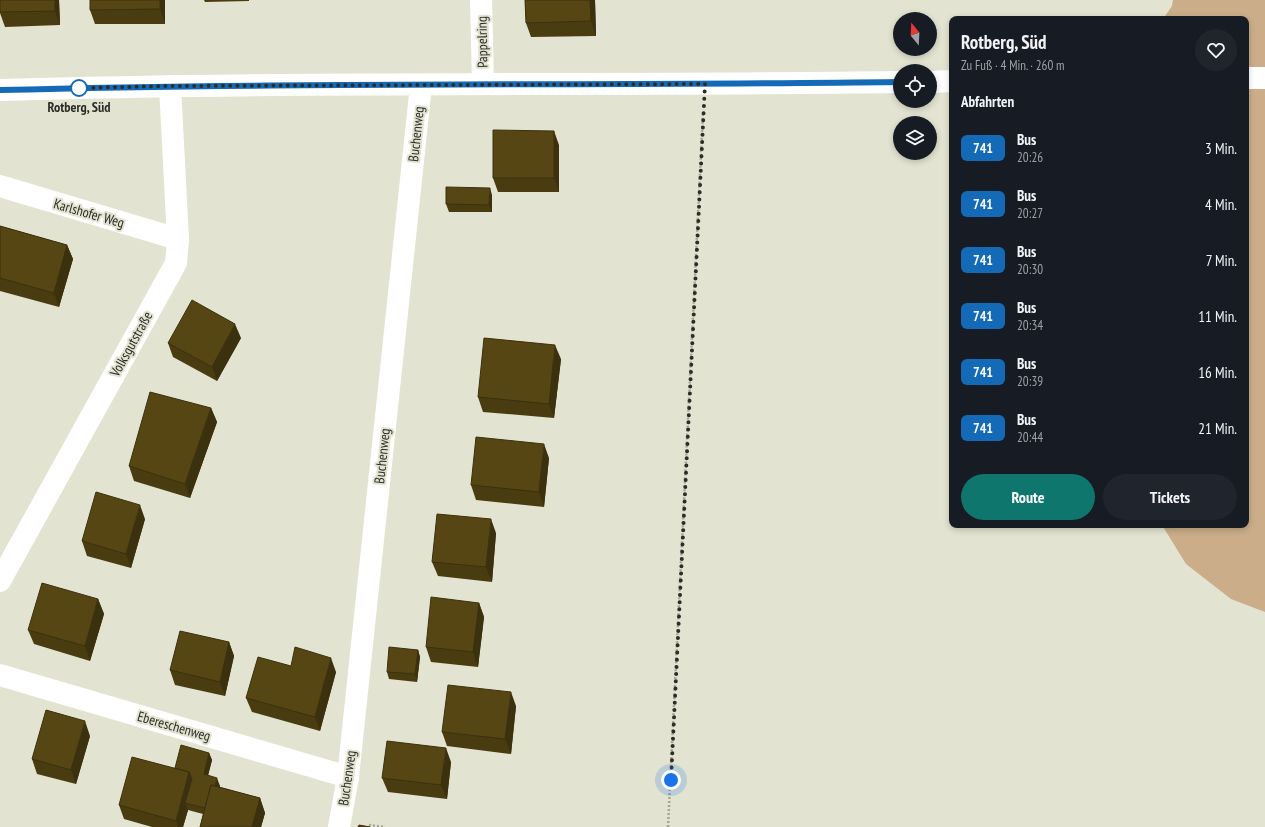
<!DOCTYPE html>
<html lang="de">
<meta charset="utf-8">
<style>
body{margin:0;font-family:"PT Sans Narrow",sans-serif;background:#20242c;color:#f1f3f6;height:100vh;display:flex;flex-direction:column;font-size:15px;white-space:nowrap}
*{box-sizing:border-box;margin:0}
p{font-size:13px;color:#9ea1a6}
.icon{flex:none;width:22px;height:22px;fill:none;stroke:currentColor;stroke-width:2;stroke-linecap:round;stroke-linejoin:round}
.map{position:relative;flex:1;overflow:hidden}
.panel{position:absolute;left:949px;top:16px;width:300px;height:512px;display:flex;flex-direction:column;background:#171b24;border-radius:8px;box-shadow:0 2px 6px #0003}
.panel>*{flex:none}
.badge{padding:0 8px;border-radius:6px;font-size:14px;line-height:26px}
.needle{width:26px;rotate:342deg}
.tools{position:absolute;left:893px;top:12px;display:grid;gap:8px}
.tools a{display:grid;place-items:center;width:44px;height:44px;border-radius:50%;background:#171b24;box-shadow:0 2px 6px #0003;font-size:20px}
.you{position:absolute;width:20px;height:20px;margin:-10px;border:3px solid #fff;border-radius:50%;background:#1a73e8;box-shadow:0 0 0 6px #1a73e833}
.map>.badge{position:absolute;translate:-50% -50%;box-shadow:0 0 0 2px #fff}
h2{padding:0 12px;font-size:15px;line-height:36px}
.round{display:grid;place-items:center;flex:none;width:42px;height:42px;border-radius:21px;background:#20242c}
.headline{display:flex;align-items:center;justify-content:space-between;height:68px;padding:0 12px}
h1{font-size:19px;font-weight:700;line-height:30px}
.primary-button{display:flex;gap:8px;margin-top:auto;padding:8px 12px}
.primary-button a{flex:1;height:46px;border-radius:24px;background:#0f766e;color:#fff;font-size:16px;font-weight:700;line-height:46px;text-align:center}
.primary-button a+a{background:#20242c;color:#f1f3f6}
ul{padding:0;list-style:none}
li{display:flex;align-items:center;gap:12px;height:56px;padding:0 12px}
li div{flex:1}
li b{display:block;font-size:15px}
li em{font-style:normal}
li .badge{min-width:44px;font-weight:700;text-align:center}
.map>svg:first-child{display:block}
</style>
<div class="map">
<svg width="1265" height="827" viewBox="0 0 1265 827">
<rect width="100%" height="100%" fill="#e3e3d1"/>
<!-- green -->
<path fill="#cbad89" d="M1173 0H1265V612L1231 599 1186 564 1162 525H1246V19H1163L1172 6Z"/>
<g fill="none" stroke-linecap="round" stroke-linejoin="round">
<!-- path -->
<g stroke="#a6a698" stroke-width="2.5" stroke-dasharray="2 2" stroke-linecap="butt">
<path d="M369 825 385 827"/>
<path d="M668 827 703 112"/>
</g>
<!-- minor -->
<g stroke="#fff" stroke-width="22">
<path d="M481 0 483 84"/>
<path d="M1246 78H1265"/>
<path d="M930 82 952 81"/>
<path d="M0 90C300 81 600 86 900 82"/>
<path d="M0 186 178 239"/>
<path d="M0 581 176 263 178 239 170 86"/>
<path d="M0 675 348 777"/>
<path d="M339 827 348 777 421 85"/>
</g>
</g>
<!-- wall -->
<g fill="#4a3c11">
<path d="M0 0H59L60 25 5 27 0 13Z"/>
<path d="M165 0V24H95L90 10Z"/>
<path d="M204 0H249V1L205 2Z"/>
<path d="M525 0H595L596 36 531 37 526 23Z"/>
<path d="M559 145V192H498L493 178Z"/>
<path d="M492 195V212H449L446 204Z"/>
<path d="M0 226 67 245 73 259 59 307 0 291Z"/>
<path d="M241 338 217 381 173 357 168 343Z"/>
<path d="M561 359 554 418 483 412 478 397Z"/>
<path d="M211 408 217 422 190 498 134 481 129 466Z"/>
<path d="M549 458 544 507 476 500 471 485Z"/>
<path d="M145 519 131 568 87 556 82 541Z"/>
<path d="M496 533 492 582 438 576 432 562Z"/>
<path d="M98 599 104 614 90 661 34 644 28 630Z"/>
<path d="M479 603 484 617 478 667 431 662 426 647Z"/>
<path d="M229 642 234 656 225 696 175 685 170 670Z"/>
<path d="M418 650 420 657 417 682 389 679 387 672Z"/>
<path d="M291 666 336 672 320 731 252 712 246 698Z"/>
<path d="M516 706 511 754 447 746 442 732Z"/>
<path d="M90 736 76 784 37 774 32 759Z"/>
<path d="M209 753 212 760 208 776 220 786V787L260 798 265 813 261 827H200L203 814 188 810 183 827H152L124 819 119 805 175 768Z"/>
<path d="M451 762 447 799 388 792 382 778Z"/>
</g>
<!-- shaded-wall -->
<g fill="#3c310e">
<path d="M55 0H59L60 25 55 11Z"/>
<path d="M160 0H165V24L160 9Z"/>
<path d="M590 0H595L596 36 591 21Z"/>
<path d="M554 131 559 145V192L554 178Z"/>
<path d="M490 188 492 195V212L489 205Z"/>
<path d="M67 245 73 259 59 307 54 293Z"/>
<path d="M235 324 241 338 217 381 212 367Z"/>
<path d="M555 345 561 359 554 418 549 404Z"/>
<path d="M211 408 217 422 190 498 185 484Z"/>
<path d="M544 444 549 458 544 507 539 492Z"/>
<path d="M140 505 145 519 131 568 126 554Z"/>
<path d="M491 519 496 533 492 582 486 567Z"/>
<path d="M98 599 104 614 90 661 85 646Z"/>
<path d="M479 603 484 617 478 667 473 652Z"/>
<path d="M229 642 234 656 225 696 220 682Z"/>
<path d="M418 650 420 657 417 682 415 674Z"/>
<path d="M331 658 336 672 320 731 315 717Z"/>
<path d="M511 692 516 706 511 754 505 739Z"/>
<path d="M85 721 90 736 76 784 71 770Z"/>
<path d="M446 748 451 762 447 799 441 785Z"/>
<path d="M209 753 212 760 206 782 204 774Z"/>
<path d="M189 772 194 786 185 803 188 810 183 827H178L176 821Z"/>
<path d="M217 778 220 786 211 817 209 809Z"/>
<path d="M260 798 265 813 261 827H252Z"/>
</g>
<!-- building -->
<g fill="#564614" stroke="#3c310e">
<path d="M0 0H55V11L0 12Z"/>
<path d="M90 0H160V9L90 10Z"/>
<path d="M525 0H590L591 21 526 23Z"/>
<path d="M493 130 554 131V178H493Z"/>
<path d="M446 187 490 188 489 205 446 204Z"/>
<path d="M0 226 67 245 54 293 0 278Z"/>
<path d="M192 300 235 324 212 367 168 343Z"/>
<path d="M484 338 555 345 549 404 478 397Z"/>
<path d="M150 392 211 408 185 484 129 466Z"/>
<path d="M476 437 544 444 539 492 471 485Z"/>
<path d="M96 492 140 505 126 554 82 541Z"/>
<path d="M437 514 491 519 486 567 432 562Z"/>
<path d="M42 583 98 599 85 646 28 630Z"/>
<path d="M431 597 479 603 473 652 426 647Z"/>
<path d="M180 631 229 642 220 682 170 670Z"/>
<path d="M295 647 331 658 315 717 246 698 258 657 291 666Z"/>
<path d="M389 647 418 650 415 674 387 672Z"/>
<path d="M448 685 511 692 505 739 442 732Z"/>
<path d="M46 710 85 721 71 770 32 759Z"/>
<path d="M387 741 446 748 441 785 382 778Z"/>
<path d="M181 745 209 753 204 774 217 778 215 786 211 785 205 808 185 803 192 779 189 772 175 768Z"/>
<path d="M132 757 189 772 176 821 119 805Z"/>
<path d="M211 785 260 798 252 827H200Z"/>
<path d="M359 825 370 827H358Z"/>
</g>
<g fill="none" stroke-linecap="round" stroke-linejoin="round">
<!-- line casing -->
<g stroke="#fff" stroke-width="9">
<path id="line" d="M0 90C300 82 600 86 900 82"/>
</g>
<!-- line -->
<use href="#line" stroke="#156ab8" stroke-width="6"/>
<!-- walk -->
<path stroke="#2c2d26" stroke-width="4" stroke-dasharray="0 7.2" d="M79 88 170 86 705 84 671 780"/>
</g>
<!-- markers -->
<circle fill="#fff" stroke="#156ab8" stroke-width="2" cx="79" cy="88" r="8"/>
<g text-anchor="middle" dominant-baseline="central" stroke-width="4" stroke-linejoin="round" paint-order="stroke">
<!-- street labels -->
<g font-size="14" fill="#2c2d26" stroke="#e3e3d1">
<text transform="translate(482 42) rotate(-91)">Pappelring</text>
<text transform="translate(416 134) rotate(-84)">Buchenweg</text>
<text transform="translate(89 213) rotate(16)">Karlshofer Weg</text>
<text transform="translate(131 344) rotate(-61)">Volksgutstraße</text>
<text transform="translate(382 456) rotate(-84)">Buchenweg</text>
<text transform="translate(174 726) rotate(16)">Ebereschenweg</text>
<text transform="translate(347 778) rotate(-82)">Buchenweg</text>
</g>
<!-- stop labels -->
<g font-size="14" font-weight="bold" fill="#2c2d26" stroke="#e3e3d1">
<text x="79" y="107">Rotberg, Süd</text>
</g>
</g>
</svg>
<div class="tools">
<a><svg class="needle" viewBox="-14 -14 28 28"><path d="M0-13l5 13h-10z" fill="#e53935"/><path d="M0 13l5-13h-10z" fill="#9ea1a6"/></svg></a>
<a><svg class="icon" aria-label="locate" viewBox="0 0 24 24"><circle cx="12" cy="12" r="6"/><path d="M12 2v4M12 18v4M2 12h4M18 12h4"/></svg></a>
<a><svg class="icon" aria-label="layers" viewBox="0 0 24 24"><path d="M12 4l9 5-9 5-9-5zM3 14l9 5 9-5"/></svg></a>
</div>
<div class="you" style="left:671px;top:780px"></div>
<section class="panel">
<div class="headline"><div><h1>Rotberg, Süd</h1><p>Zu Fuß · 4 Min. · 260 m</p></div><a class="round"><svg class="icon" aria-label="heart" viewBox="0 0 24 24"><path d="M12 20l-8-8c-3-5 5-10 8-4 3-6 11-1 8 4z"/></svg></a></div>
<h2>Abfahrten</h2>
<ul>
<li><span class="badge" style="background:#156ab8;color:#fff">741</span><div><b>Bus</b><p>20:26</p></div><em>3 Min.</em></li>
<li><span class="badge" style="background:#156ab8;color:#fff">741</span><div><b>Bus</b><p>20:27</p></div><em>4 Min.</em></li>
<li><span class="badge" style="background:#156ab8;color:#fff">741</span><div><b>Bus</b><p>20:30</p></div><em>7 Min.</em></li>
<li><span class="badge" style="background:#156ab8;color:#fff">741</span><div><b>Bus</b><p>20:34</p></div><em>11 Min.</em></li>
<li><span class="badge" style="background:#156ab8;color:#fff">741</span><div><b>Bus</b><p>20:39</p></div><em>16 Min.</em></li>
<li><span class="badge" style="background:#156ab8;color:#fff">741</span><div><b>Bus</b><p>20:44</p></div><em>21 Min.</em></li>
</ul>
<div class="primary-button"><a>Route</a><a>Tickets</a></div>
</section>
</div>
